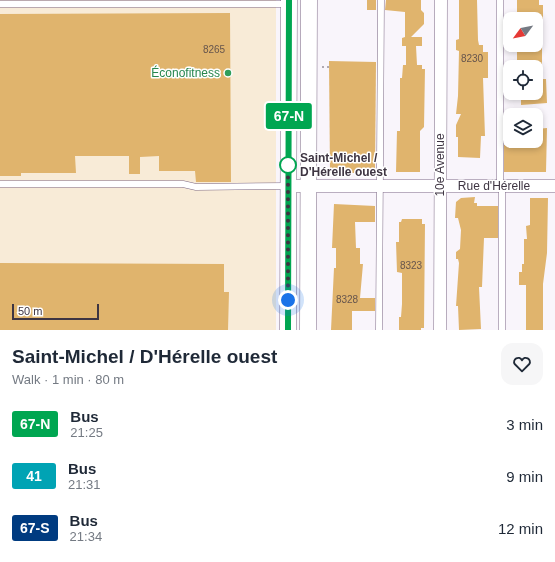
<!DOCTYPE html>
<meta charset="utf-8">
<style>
body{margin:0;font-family:Helvetica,sans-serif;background:#f6f6f7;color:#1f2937;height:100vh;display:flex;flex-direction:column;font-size:15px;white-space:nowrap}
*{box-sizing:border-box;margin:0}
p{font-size:13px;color:#747a83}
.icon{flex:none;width:22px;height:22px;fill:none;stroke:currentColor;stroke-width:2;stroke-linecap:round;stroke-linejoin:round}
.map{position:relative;height:330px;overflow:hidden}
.drawer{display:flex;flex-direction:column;background:#fff;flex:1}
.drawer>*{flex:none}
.badge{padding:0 8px;border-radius:3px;font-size:14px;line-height:26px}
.needle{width:26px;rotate:238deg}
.tools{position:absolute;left:503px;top:12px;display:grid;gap:8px}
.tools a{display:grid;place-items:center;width:40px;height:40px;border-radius:8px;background:#fff;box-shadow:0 2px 6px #0003;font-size:20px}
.scale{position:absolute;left:12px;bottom:10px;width:87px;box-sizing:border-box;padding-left:4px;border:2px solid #3e3542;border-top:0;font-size:11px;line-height:14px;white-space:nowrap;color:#3e3542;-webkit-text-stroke:3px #fff;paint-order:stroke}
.you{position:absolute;width:20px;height:20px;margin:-10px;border:3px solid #fff;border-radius:50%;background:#1a73e8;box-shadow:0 0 0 6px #1a73e833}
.map>.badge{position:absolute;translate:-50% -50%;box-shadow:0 0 0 2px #fff}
.round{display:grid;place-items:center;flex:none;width:42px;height:42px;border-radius:12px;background:#f6f6f7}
.overview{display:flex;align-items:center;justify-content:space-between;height:68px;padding:0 12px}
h1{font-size:19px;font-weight:600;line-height:30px}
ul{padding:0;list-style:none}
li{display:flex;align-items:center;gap:12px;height:52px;padding:0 12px}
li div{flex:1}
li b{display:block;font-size:15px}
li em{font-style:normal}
li .badge{min-width:44px;font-weight:700;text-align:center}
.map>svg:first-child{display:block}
</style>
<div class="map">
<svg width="555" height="330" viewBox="0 0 555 330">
<rect width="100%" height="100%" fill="#f9f5fb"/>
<!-- industrial -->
<rect fill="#f8ebd7" x="0" y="0" width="276" height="330"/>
<!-- building -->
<g fill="#e0b46d">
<rect x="367" y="0" width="9" height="10"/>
<path d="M386 0H421V10L424 13V24L411 37H422V46H416L417 65H422V69H425L424 127 420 131V172H396L397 131H400V78H402L403 65H406V46H402V38L405 37V12L385 10Z"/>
<path d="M459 0H477L478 40 479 45H483V52H488V78H483L485 136H481L480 158 458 157V137H456V125L461 114H456L458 96 459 51 456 50V40L459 39Z"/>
<path d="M517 0H539V5H543V19H517Z"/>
<path d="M230 13 231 182H196L195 171H159V156L140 157V174H129V156H75L76 173H21V176H0V14Z"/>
<path d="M517 45H542V65L517 64Z"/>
<path d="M329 61 376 62 375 173H330Z"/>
<path d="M536 79H546L547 103 521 105V93H536Z"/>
<path d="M547 128 546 172H504V145H515V141H536V129Z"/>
<path d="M475 197 474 203H477V206H498V238H484L482 287H479L481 329 459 330 458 306H456L459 263 458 259H456V252L460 249 461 230 458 218H455L456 202 461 198Z"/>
<path d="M530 198H548L547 253 543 284V330H526V285H519V272H522V264H524V239H527L526 226 530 225Z"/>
<path d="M334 204 375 206V222H355L356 248H360V264H363L360 298H375V311H352V330H331L334 268H336V248H332Z"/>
<path d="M402 219H422V224H425L424 328H421V330H399V317H401L402 304V273L397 272 396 242H399V222H401Z"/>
<path d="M0 263 224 264V292H229L228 330H0Z"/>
</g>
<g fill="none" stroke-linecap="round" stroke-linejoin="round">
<!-- lane casing -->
<g stroke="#7c6985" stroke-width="7">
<g id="lane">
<path d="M0 4H288"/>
<path d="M0 184H183L196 187 287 186"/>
<path d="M500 186V0"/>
<path d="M379 330 381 0"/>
<path d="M502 330V186"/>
</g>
</g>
<!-- street casing -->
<g stroke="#7c6985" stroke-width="13">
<g id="street">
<path d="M289 186H555"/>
<path d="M440 330 441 0"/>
</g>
</g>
<!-- secondary casing -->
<g stroke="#7c6985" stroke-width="17">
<g id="secondary">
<path d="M288 330 289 0"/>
<path d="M308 330 309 0"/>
</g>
</g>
<!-- path -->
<path stroke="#afa9b2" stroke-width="2" stroke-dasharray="2 3" stroke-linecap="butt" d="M322 67H329"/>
<!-- lane -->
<use href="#lane" stroke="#fff" stroke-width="6"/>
<!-- street -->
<use href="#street" stroke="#fff" stroke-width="12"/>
<!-- secondary -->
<use href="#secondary" stroke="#fff" stroke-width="16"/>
</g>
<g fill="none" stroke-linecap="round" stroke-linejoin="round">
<!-- line casing -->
<g stroke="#fff" stroke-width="9">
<path id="line" d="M288 330 289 0"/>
</g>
<!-- line -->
<use href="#line" stroke="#00a651" stroke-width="6"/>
<!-- walk -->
<path stroke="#3e3542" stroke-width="4" stroke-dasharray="0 7.2" d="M288 300V165"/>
</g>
<!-- markers -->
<circle fill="#2e9e5b" stroke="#fff" stroke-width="1.5" cx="228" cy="73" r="4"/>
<circle fill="#fff" stroke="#00a651" stroke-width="2" cx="288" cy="165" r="8"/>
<g text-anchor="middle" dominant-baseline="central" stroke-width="3" stroke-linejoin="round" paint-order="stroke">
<!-- number labels -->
<g font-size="10" fill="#66554d">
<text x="214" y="49">8265</text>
<text x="472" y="58">8230</text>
<text x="411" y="265">8323</text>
<text x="347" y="299">8328</text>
</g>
<!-- leisure labels -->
<g font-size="12" fill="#27864d" stroke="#fff" text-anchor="end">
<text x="220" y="73">Éconofitness</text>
</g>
<!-- stop labels -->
<g font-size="12" font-weight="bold" fill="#3e3542" stroke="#fff" text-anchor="start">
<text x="300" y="158">Saint-Michel /<tspan x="300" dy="14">D'Hérelle ouest</tspan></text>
</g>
<!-- street labels -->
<g font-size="12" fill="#3e3542" stroke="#fff">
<text transform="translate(440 165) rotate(-90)">10e Avenue</text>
<text x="494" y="186">Rue d'Hérelle</text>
</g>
</g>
</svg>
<div class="tools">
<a><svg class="needle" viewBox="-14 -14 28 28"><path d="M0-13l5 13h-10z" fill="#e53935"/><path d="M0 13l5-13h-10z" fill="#747a83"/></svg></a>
<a><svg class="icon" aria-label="locate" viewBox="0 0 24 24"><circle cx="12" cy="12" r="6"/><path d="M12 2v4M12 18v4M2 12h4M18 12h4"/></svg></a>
<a><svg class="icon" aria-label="layers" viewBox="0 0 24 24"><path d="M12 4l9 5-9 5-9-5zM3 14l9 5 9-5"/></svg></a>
</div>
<div class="scale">50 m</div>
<div class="you" style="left:288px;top:300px"></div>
<b class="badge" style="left:289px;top:116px;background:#00a651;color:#fff">67-N</b>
</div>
<section class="drawer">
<div class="overview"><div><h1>Saint-Michel / D'Hérelle ouest</h1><p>Walk · 1 min · 80 m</p></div><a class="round"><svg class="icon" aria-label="heart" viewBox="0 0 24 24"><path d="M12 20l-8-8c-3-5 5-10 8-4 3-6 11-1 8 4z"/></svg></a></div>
<ul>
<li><span class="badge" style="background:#00a651;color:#fff">67-N</span><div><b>Bus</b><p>21:25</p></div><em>3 min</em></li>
<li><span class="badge" style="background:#00a3b4;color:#fff">41</span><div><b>Bus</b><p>21:31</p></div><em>9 min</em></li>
<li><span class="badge" style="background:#003b80;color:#fff">67-S</span><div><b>Bus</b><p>21:34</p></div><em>12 min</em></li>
</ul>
</section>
